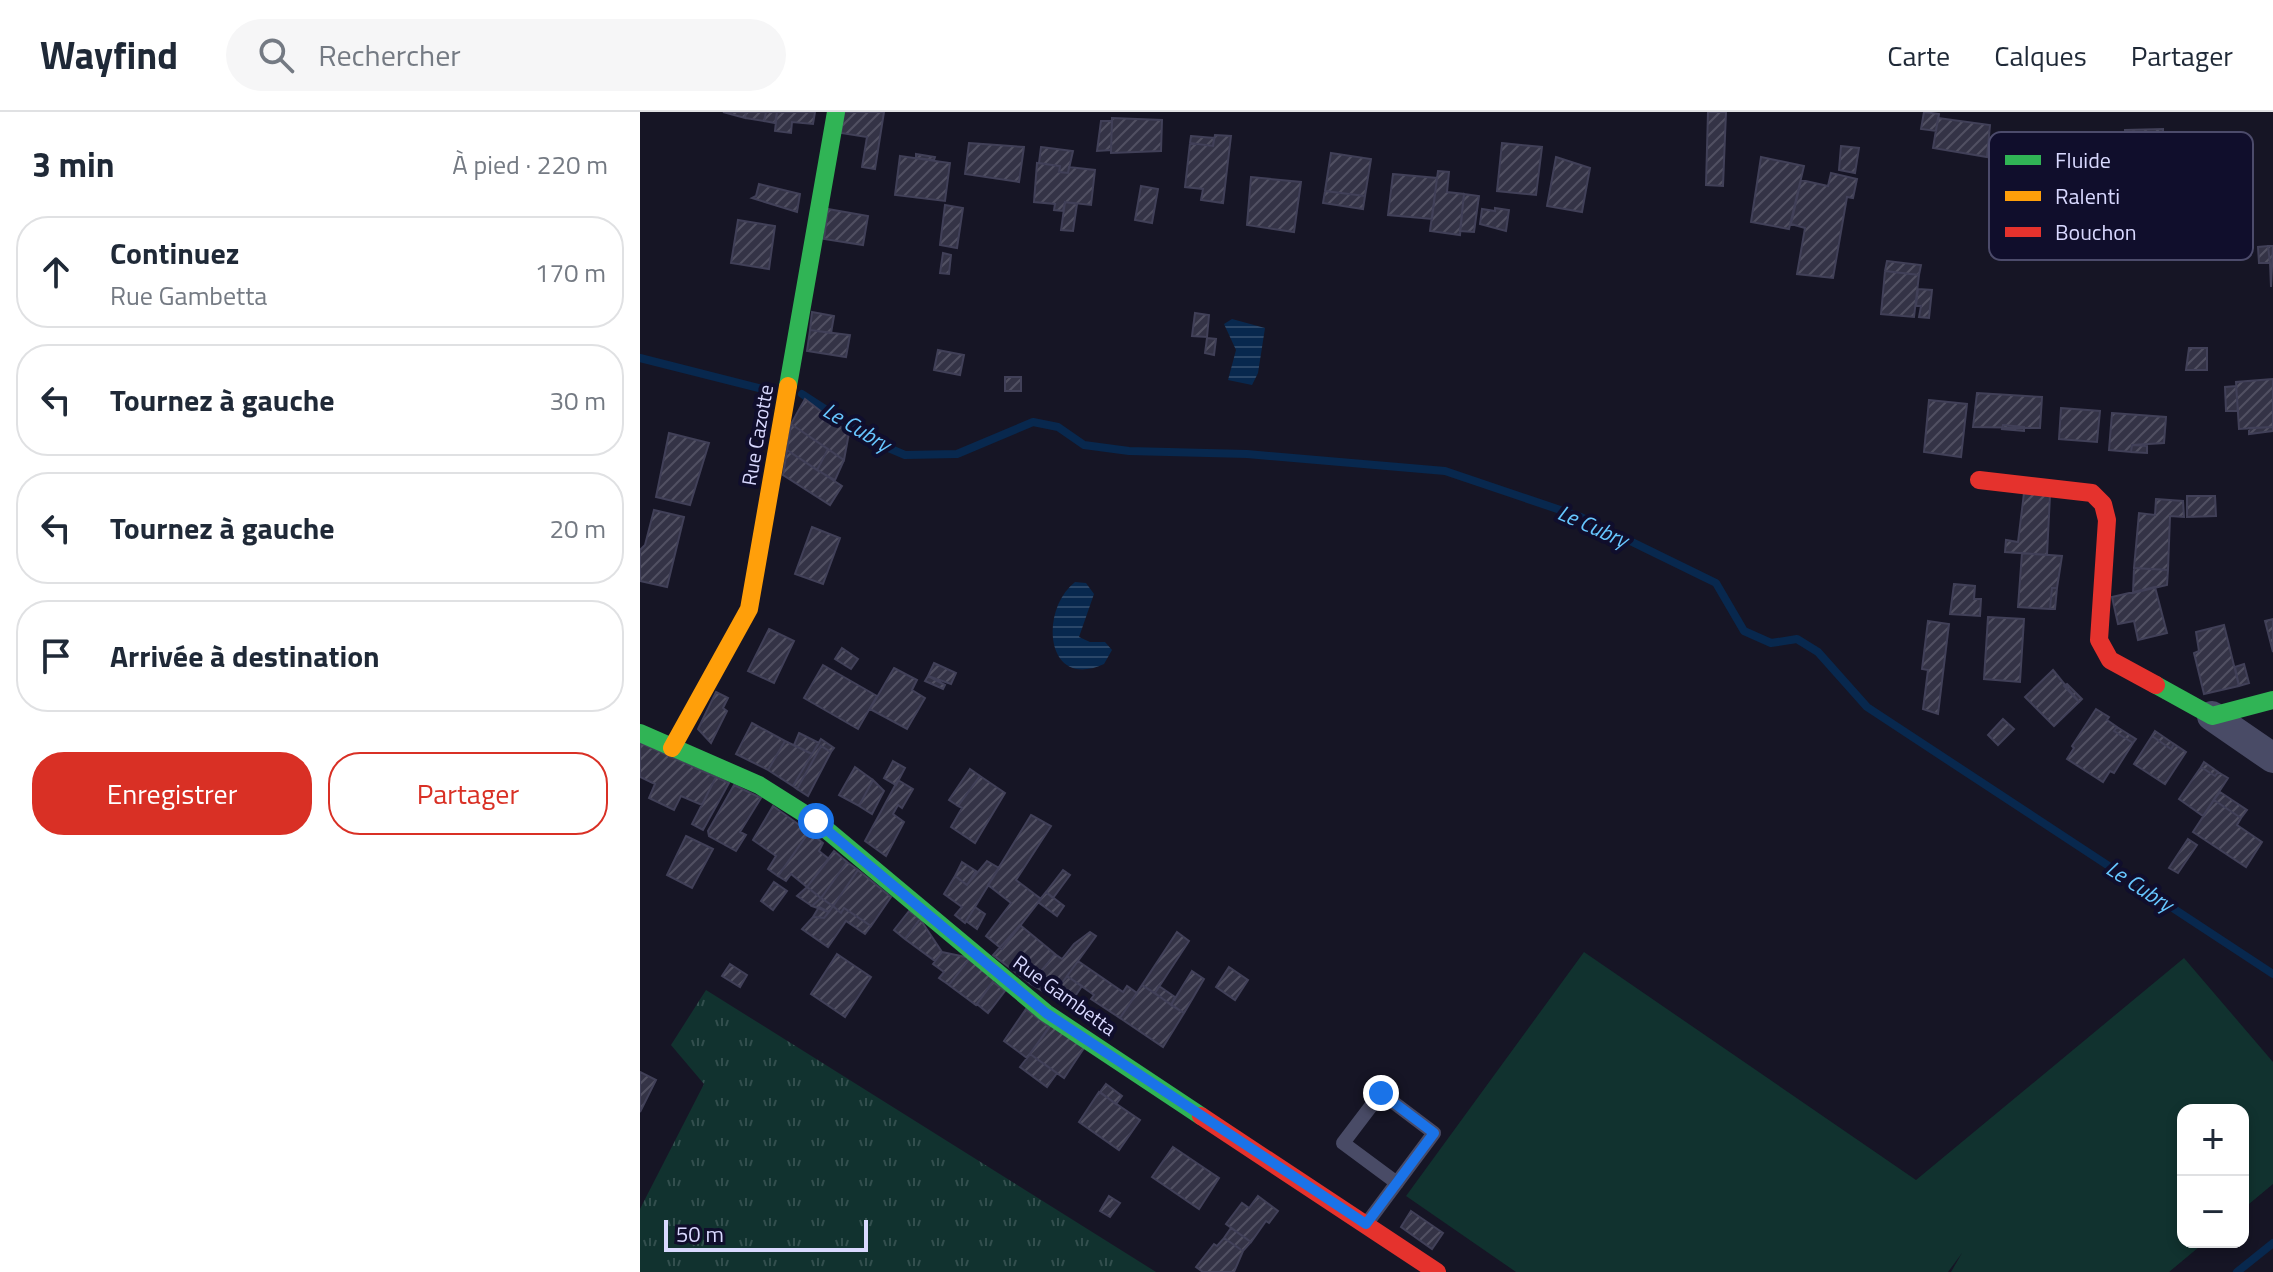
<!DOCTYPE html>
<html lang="fr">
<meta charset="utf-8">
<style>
body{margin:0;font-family:"Titillium Web",sans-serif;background:#f6f6f7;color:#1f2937}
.controls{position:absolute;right:24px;bottom:24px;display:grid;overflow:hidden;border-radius:16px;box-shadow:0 4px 12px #0003}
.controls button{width:72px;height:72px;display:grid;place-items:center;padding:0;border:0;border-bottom:2px solid #e0e1e3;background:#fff;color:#1f2937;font:40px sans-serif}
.scale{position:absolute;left:24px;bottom:20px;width:204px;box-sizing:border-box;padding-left:8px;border:4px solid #d9d9ff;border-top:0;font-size:22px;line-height:28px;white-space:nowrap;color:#d9d9ff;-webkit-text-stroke:6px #100e2c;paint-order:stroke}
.stop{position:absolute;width:24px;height:24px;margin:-18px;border:6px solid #1a73e8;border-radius:50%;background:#fff}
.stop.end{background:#1a73e8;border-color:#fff;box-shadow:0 2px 8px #0008}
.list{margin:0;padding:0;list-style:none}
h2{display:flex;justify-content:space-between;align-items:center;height:104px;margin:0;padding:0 32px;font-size:34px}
h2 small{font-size:26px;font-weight:400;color:#747a83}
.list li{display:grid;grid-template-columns:52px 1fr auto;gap:24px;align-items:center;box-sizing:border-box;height:112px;margin:0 16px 16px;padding:0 16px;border:2px solid #e0e1e3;border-radius:32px}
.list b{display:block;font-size:30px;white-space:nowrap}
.list p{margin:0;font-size:26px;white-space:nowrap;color:#747a83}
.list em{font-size:26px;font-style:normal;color:#747a83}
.actions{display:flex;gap:16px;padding:24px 32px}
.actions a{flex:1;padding:18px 0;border:2px solid #d93025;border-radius:32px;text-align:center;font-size:28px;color:#d93025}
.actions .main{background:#d93025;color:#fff}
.icon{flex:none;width:44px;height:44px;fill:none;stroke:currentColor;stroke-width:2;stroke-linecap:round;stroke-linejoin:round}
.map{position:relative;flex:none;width:1633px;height:1160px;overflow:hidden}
header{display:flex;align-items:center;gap:48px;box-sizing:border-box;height:112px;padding:0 40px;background:#fff;border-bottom:2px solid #e0e1e3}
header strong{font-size:38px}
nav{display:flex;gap:44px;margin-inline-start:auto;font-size:28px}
.search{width:560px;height:72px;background:#f6f6f7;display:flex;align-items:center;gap:20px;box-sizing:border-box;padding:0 28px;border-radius:44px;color:#747a83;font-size:30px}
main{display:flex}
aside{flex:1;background:#fff}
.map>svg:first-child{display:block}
.grass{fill:url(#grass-tufts)}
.garden{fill:#11322f}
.water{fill:url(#water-rules)}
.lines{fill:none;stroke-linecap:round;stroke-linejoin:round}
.stream{stroke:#08284e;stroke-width:8}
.building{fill:url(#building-hatch);stroke:#414058;stroke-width:2}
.lane{stroke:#494b66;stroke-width:14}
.street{stroke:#494b66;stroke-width:30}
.fast{stroke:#30b455;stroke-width:18}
.slow{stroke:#ff9f0a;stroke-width:18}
.jam{stroke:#e5322d;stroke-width:18}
.route{stroke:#1a73e8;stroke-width:10}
.labels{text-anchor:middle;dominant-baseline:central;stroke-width:8;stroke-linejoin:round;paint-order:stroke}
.street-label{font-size:20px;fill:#d9d9ff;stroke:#100e2c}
.water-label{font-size:22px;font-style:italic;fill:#67c7ff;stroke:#100e2c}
.key{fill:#100e2c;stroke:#4c4b6b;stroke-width:2}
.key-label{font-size:22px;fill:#d9d9ff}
</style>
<header>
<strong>Wayfind</strong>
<div class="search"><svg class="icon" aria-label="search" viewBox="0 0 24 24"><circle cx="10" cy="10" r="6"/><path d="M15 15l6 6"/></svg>Rechercher</div>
<nav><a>Carte</a><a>Calques</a><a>Partager</a></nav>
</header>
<main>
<aside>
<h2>3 min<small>À pied · 220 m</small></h2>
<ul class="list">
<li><svg class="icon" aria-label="ahead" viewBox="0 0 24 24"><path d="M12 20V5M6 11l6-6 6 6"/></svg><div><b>Continuez</b><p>Rue Gambetta</p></div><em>170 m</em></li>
<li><svg class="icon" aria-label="left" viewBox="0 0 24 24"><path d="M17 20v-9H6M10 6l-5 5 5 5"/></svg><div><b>Tournez à gauche</b></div><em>30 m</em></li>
<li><svg class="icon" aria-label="left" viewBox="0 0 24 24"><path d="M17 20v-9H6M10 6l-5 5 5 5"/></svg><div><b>Tournez à gauche</b></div><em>20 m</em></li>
<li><svg class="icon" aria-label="arrive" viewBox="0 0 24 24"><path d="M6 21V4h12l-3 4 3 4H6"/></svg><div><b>Arrivée à destination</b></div></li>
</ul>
<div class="actions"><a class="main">Enregistrer</a><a>Partager</a></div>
</aside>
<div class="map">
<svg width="1633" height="1160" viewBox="0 0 1633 1160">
<defs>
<pattern id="grass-tufts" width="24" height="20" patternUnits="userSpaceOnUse" patternTransform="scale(2)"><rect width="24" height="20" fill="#11322f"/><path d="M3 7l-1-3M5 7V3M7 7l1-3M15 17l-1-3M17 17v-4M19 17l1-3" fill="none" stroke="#334f4e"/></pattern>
<pattern id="water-rules" width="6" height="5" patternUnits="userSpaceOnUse" patternTransform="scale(2)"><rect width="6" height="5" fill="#08284e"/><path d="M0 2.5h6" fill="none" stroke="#2b4769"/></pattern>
<pattern id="building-hatch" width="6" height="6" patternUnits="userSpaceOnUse" patternTransform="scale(2)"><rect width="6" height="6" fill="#343346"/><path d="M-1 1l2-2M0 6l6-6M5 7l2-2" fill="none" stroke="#515062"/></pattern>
</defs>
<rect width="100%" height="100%" fill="#161525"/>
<path class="grass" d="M66,878L516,1160H0V1097L64,972L31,933Z"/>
<path class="garden" d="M944,840L1276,1068L1544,846L1633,950V1072L1603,1097V998H1543V1130H1565L1529,1160H1311L1322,1141L1308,1160H876L766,1084Z"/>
<path class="water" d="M592,207L625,216L618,261L612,273L588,268L596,238L584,212Z
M435,470L446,471L454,482L439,525L450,530H465L472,538L464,552C405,579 399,498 435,470Z"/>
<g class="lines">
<path class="stream" d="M0,246L130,279
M162,282L239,332L265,343L317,342L393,310L418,315L444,333L489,339L607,342L805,359L941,405L1076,471L1104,519L1131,531L1157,527L1178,540L1227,595L1633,862
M1597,1160L1633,1131"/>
</g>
<path class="building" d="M83,0H106L105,6Z
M106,0H126L124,9L105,6Z
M126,0H137L135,11L124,9Z
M137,0H175L173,12L152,10L151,21L135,19Z
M204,0H244L235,57L222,55L227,25L201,21Z
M1068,0H1086L1083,74L1066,73Z
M1284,0L1299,2L1296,19L1281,17Z
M472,6L522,8L521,39L471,41Z
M1298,6L1350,13L1347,45L1293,36Z
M461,9H472L471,38L457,39Z
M1523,17V45H1485V18Z
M575,23L591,24L583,91L561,88L563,77L545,75L550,31L573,34Z
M551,24L574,26L573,34L550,31Z
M329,31L384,35L379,70L325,62Z
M862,31L902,35L896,83L857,79Z
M1201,34L1219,36L1215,61L1199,58Z
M401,35L433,39L428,61L419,60L420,54L399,51Z
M691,41L731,47L725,84L685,79Z
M276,42L295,45L294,48L276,46Z
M260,44L310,51L305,89L255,83Z
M916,45L950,56L942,100L907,94Z
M1121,45L1164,54L1149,117L1111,110Z
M397,51L420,54L419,60L428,61L429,55L455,58L451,93L425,90L423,99L414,98L415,92L394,90Z
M798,59L809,60L807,80L824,82L820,123L790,119Z
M1191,61L1217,67L1213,86L1207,85L1193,166L1157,162L1165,116L1151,112L1161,68L1188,74Z
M753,62L797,66L792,107L748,103Z
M611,65L661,70L654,120L607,113Z
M119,72L160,82L157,100L112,86L116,84Z
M501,74L518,77L512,111L495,108Z
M685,79L725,84L723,97L683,91Z
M824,82L839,84L834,120L820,119Z
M425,90L437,92L433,119L421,118Z
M305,93L323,96L317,136L300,133Z
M855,96L869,98L866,119L840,112L842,97L855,99Z
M188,97L228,104L223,133L184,127Z
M98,108L135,114L129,157L91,151Z
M1628,134L1630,151H1619L1618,135Z
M1628,134H1633L1631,175L1630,151Z
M303,141L311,143L309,162L300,161Z
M1247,149L1281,153L1279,163L1245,159Z
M1245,159L1279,163L1274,205L1241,202Z
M1278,177L1292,178L1289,206L1279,205L1281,194H1276Z
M172,200L194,204L191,221L170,218Z
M555,201L569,203L567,225L552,224Z
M170,218L210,223L206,245L167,239Z
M567,226L576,227L574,243L565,241Z
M1549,236H1567V258H1546Z
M298,238L324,243L320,263L294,258Z
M365,265H381V279H365Z
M1633,267V315L1599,317L1596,270Z
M1596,274L1598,299H1586L1585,275Z
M1337,281L1402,285L1400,316L1333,315Z
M165,287L209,321L204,348L151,312Z
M1289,288L1327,292L1321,345L1284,340Z
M1421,296L1460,299L1457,330L1419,327Z
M1472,301L1526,305L1524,331L1492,333L1491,340L1469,338Z
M151,312L188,337L177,358L147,338Z
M1363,313L1384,315V319L1362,317Z
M1633,315V319L1609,322V316Z
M29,321L69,331L50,393L16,385Z
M1492,333L1507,334V341L1491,340Z
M188,337L204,348L195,368L177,358Z
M147,338L202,374L190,393L143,363Z
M1384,381L1410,383L1407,443L1365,440L1366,428L1378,430Z
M1547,384H1575L1576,404L1547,405Z
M1516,387L1543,389L1544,405L1530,404L1528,458L1494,456L1499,401L1515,403Z
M14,398L44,405L27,475L0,469V438L5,433Z
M172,415L200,426L183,472L155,462Z
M1382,441L1422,444L1417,476H1412L1410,497L1378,495Z
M1494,456L1528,458L1527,473L1493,481Z
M1314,472L1335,474L1334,487H1341L1340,504L1310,502Z
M1515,475L1527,521L1498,528L1494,509L1478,512L1472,485Z
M1412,476H1417L1415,497H1410Z
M1348,505L1384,507L1380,570L1344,567Z
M1633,507V540L1625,509Z
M1288,509L1309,512L1298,602L1283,597L1288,558L1282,557Z
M1584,513L1599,574L1564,582L1554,541L1559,539L1556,520Z
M129,517L154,529L134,571L108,559Z
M202,536L218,547L211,557L195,547Z
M294,551L316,561L311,572L288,564Z
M1604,552L1609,571L1599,574L1595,555Z
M183,553L237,584L218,617L164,586Z
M254,556L277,568L272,578L285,586L267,617L230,597Z
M1413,558L1439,590L1414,614L1385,585Z
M288,564L305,573L303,577L285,569Z
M1427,572L1442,587L1439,590L1424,574Z
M76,580L88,586L83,596L87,599L71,631L58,617Z
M1456,597L1469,605L1467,608L1477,615L1474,619L1493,631L1474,661L1470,659L1463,670L1427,647L1434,636L1432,634Z
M1363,607L1374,617L1358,633L1348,623Z
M112,611L145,629L128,658L96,642Z
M1477,615L1496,627L1493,631L1474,619Z
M1515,619L1534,632L1531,637L1512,624Z
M159,621L179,631L172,642L154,633Z
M1512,624L1531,637L1534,632L1546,640L1525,672L1494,652Z
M181,627L194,636L191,640L181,634L157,677L153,674Z
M145,629L172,642L153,674L128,658Z
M0,631L76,665L62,693L41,684L34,698L9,686L15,672L0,665Z
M181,634L191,640L168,684L157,677Z
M253,649L265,656L256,673L244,666Z
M1564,650L1578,660L1575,664L1561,655Z
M215,655L233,668L219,694L199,683Z
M1561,655L1575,664L1578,660L1588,666L1563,704L1539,687Z
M330,657L340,664L318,694L309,688Z
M340,664L365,681L335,731L311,715L322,696L318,694Z
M76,665L89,671L63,718L52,712Z
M233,668L244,679L232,702L219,694Z
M258,668L273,677L262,696L258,693L253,702L264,710L246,744L225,729Z
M94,673L121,686L100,720L106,723L96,739L69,724L68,719Z
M1580,680L1607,698L1601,706L1574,688Z
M1574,688L1601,706L1597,713L1622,730L1606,755L1553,720Z
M133,694L169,720L138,764L128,757L136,744L113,728Z
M391,703L411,714L376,768L401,787L362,837L346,824L371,791L348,773Z
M169,720L183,731L179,739L189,747L167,775L151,762L146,769L138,764Z
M46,724L73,737L52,776L27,763Z
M1548,727L1557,733L1538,761L1529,756Z
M194,739L207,750L181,786L167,775Z
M347,749L359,756L325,811L315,803L322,795L304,782L315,764L327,773Z
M207,750L218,758L193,794L181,786Z
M322,750L336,759L327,773L315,764Z
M218,758L251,785L231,814L204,796L201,801L193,794Z
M423,758L430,763L413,786L406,780Z
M134,770L147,779L133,798L121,789Z
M167,775L181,786L172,794L157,784Z
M406,780L424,794L417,804L398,790Z
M181,786L193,794L189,800L172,794Z
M193,794L201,801L204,796L231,814L225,822L206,809L188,835L162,817L173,805L184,806Z
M179,795L189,800L184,806L173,805Z
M335,795L345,802L337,817L326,809Z
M269,799L280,807L265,827L254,818Z
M280,807L302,840L295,849L265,827Z
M380,813L415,842L391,872L353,843Z
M450,820L456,824L412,885L391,872L415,842L422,847L434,832Z
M537,820L549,829L515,881L502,873Z
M302,840L330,846L309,873L299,866L304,860L293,852Z
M197,842L231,865L205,905L171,882Z
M330,846L356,865L336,893L309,873Z
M438,849L483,880L487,874L497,881L480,906L451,887L454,883L427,864Z
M90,852L107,863L100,875L82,864Z
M589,855L608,868L595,888L576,875Z
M552,859L564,867L544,901L531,893Z
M427,864L442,874L427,896L412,885Z
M353,870L365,879L348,901L337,892Z
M502,873L544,901L523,935L480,906Z
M519,874L535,885L531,893L515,881Z
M386,897L409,915L387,946L364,929Z
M412,912L444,936L424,966L390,942Z
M390,942L417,961L407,975L380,955Z
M0,960L16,968L0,1000Z
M466,972L482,984L476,992L460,980Z
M459,980L500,1008L479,1038L439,1010Z
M533,1035L579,1066L559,1097L512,1065Z
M469,1084L480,1091L470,1105L460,1099Z
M618,1084L638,1099L629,1111L626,1109L611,1130L586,1112L602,1091L609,1096Z
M771,1099L803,1121L792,1137L761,1115Z
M591,1116L611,1130L603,1139L584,1126Z
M584,1126L603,1139L594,1160H563L556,1155L574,1132L577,1134Z"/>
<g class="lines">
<path class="lane" d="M727,1111L794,1021L741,981L703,1031L757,1071"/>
<path class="street" d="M1572,604L1633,646"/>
<path class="fast" d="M148,274L196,0
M1516,573L1572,604L1633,588
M0,621L119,673L176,709L406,901L561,1004"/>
<path class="slow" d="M32,636L109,497L148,274"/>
<path class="jam" d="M1339,368L1452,381L1463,392L1467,408L1459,528L1470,548L1516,573
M561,1004L797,1160"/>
</g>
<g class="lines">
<path class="route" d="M176,709L406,901L726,1112L794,1021L741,981"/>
</g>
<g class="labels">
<g class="street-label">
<text transform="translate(117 323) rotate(-80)">Rue Cazotte</text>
<text transform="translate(425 883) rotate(36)">Rue Gambetta</text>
</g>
<g class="water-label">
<text transform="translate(217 315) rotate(31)">Le Cubry</text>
<text transform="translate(953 414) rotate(24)">Le Cubry</text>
<text transform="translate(1500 774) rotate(33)">Le Cubry</text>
</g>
</g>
<rect x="1349" y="20" width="264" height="128" rx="12" class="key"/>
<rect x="1365" y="43" width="36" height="10" fill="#30b455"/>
<rect x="1365" y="79" width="36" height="10" fill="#ff9f0a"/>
<rect x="1365" y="115" width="36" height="10" fill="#e5322d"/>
<g class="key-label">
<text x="1415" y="56">Fluide</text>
<text x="1415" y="92">Ralenti</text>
<text x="1415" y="128">Bouchon</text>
</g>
</svg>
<div class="controls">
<button>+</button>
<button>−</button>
</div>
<div class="scale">50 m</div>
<div class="stop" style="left:176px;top:709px"></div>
<div class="stop end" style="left:741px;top:981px"></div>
</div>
</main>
